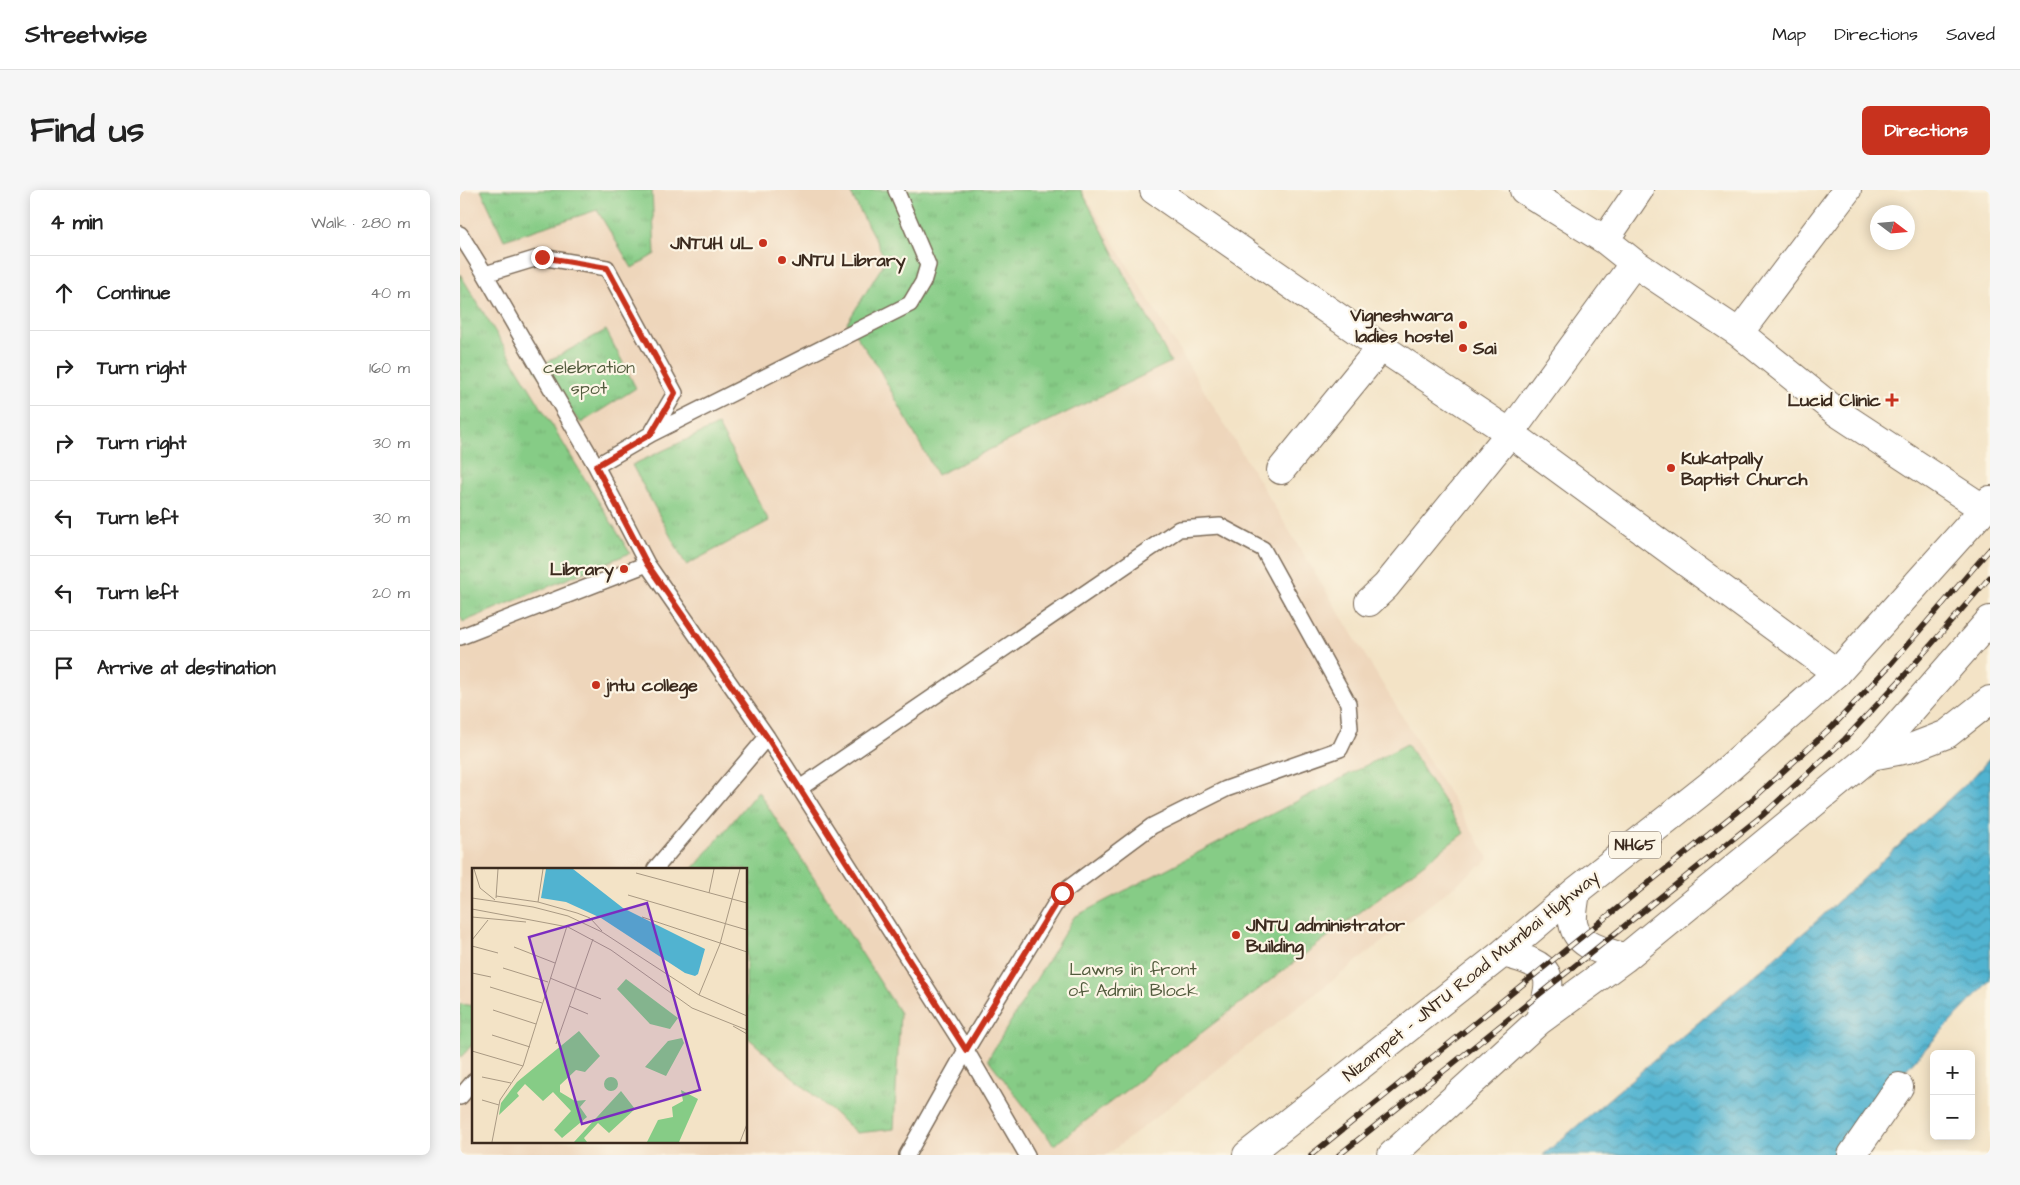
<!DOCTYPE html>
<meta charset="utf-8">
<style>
body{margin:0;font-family:"Architects Daughter",sans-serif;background:#f6f6f6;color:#222}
.controls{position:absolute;right:15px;bottom:15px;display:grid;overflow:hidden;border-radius:8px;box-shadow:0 2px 12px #0003}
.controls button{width:45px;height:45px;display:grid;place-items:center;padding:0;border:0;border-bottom:1px solid #e0e0e0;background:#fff;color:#222;font:25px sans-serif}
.compass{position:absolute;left:1410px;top:15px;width:45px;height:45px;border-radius:50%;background:#fff;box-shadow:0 2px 12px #0003;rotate:106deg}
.stop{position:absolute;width:15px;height:15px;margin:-11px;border:4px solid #c8321e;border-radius:50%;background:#fff}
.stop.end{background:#c8321e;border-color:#fff;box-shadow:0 1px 5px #0008}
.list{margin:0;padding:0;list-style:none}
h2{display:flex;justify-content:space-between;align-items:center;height:65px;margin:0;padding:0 20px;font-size:21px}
h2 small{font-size:16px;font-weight:400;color:#767676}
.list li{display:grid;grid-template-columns:32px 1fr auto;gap:15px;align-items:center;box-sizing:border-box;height:75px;padding:0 20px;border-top:1px solid #e0e0e0}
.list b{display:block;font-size:19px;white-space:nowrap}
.list em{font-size:16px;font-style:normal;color:#767676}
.icon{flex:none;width:28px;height:28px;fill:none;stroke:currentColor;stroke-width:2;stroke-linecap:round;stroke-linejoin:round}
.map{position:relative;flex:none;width:1530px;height:965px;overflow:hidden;border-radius:8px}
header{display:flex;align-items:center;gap:30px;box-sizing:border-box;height:70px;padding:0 25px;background:#fff;border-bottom:1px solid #e0e0e0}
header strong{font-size:24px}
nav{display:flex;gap:28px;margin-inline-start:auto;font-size:18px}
.intro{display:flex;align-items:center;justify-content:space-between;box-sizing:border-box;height:120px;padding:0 30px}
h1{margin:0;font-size:35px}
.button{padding:12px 22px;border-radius:8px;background:#c8321e;color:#fff;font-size:18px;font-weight:700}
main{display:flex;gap:30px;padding:0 30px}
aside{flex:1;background:#fff;border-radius:8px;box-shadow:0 2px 12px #0003}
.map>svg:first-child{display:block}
.built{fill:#eed6bb;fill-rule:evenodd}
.grass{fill:url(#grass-tufts);stroke:#607b52}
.water{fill:url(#water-waves);stroke:#466e77}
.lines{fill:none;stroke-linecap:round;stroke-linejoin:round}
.lane-casing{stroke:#7b6b59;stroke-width:18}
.street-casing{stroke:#7b6b59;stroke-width:30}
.secondary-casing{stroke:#7b6b59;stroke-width:30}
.highway-casing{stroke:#7b6b59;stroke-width:30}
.lane{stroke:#fff;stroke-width:15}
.street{stroke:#fff;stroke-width:28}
.secondary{stroke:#fff;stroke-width:28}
.highway{stroke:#fff;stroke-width:28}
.rail-casing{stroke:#3b2a1e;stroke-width:5.5}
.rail{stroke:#fcf5e5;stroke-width:4;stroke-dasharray:11;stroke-linecap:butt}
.route{stroke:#c8321e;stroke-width:6}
.poi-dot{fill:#c8321e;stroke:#fcf5e5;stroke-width:2}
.labels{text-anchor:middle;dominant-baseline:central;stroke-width:4.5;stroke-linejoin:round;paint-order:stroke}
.shield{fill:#fcf5e5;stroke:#75675a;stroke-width:1}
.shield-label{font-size:16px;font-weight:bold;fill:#3b2a1e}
.poi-label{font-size:18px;font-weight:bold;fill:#3b2a1e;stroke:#fcf5e5;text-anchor:start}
.park-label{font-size:18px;fill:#525b3d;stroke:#fcf5e5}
.street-label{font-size:18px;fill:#3b2a1e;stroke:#fcf5e5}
.inset-road{fill:none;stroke:#a99983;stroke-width:1}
.view{fill:#7b2cbf;fill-opacity:0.15;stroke:#7b2cbf;stroke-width:2.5}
.inset-edge{fill:none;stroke:#3b2a1e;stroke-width:2.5}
</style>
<header>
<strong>Streetwise</strong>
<nav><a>Map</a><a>Directions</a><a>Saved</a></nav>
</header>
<div class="intro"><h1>Find us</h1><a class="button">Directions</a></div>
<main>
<aside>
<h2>4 min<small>Walk · 280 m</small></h2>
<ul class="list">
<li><svg class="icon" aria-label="ahead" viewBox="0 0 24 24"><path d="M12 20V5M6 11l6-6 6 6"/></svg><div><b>Continue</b></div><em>40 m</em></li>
<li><svg class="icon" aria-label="right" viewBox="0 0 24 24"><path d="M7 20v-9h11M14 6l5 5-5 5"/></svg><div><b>Turn right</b></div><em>160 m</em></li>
<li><svg class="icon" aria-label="right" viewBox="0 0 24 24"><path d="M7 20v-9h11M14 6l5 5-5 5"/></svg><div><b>Turn right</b></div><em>30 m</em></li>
<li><svg class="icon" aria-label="left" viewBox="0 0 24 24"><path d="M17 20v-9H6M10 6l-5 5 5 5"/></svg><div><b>Turn left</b></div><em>30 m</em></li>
<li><svg class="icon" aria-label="left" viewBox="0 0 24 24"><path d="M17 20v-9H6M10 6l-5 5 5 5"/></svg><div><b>Turn left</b></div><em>20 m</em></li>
<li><svg class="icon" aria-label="arrive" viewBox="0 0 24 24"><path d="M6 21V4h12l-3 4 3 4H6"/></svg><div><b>Arrive at destination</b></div></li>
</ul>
</aside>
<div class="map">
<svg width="1530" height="965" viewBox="0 0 1530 965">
<defs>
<pattern id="grass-tufts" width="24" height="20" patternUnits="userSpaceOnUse" patternTransform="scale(1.25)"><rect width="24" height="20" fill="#86cc86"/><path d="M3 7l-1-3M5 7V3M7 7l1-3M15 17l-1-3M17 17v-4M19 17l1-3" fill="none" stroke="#75af73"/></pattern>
<pattern id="water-waves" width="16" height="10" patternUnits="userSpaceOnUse" patternTransform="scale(1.25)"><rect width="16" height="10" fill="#51b3d0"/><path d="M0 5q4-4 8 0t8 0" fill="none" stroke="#4492a8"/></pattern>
</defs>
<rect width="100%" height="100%" fill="#fcf5e5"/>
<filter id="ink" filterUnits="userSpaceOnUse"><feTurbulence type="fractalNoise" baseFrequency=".02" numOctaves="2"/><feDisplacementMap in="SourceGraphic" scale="10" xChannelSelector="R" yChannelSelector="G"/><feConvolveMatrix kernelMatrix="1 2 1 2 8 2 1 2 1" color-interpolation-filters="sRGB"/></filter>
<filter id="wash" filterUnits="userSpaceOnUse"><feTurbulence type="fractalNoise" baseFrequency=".0096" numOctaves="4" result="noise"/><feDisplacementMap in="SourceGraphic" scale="20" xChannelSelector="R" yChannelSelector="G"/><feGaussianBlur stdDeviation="1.12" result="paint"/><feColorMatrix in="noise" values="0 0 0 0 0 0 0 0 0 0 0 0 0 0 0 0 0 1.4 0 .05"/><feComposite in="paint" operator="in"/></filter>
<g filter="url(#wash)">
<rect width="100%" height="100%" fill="#f3e3c6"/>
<path class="built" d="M0,0H622L1029,669L647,965H0ZM14,679H286V951H14Z"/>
<path class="grass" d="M21,0H192L195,64L172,78L137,20L44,50Z
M389,0H621L711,172L477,285L418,177L387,133L426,70Z
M0,84L170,363L3,432L0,426Z
M146,140L176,198L121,233L74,179Z
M258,235L309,331L226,375L172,275Z
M947,554L1004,643L594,955L528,869L614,727Z
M298,601L440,823L434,939L397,943L286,846V679H233Z
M0,814L14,816V853L0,868Z"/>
<path class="water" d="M1530,568V790L1408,920L1374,965H1083L1348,739L1514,586Z"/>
</g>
<g filter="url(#ink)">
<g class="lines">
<g class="lane-casing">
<path id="lane" d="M0,44L25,84L136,276L187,374L307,547L506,860L567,965
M25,84L81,67L147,78L215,203L191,244L136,276
M191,244L450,114L463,92L468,75L436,0
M0,447L187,374
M340,598L719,339L760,336L803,359L888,513L890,538L880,559L766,599L692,636L602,703L506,860L447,965
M195,679L307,547
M0,907L14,891"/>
</g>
<g class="street-casing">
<path id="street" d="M694,0L921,157L1050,243L1377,483
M1064,0L1145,50L1174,73L1279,143L1378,223L1524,319
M1145,50L1179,0
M1279,143L1387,0
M821,280L921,157
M909,412L926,396L1050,243L1174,73
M1392,965L1439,897"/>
</g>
<g class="secondary-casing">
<path id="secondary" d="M1411,566L1448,559L1487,544L1530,510"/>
</g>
<g class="highway-casing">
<path id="highway" d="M1116,701C1115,711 1112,723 1113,733C1117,757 1145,761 1165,768
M1043,763C1093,776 1096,783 1079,831
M787,965L1043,763L1116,701L1250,595L1377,483L1524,319L1530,310
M932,965L1079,831L1165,768L1411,566L1530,430"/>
</g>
<use href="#lane" class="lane"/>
<use href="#street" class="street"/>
<use href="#secondary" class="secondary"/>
<use href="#highway" class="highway"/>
<g class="rail-casing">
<path id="rail" d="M851,965L1294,608L1373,536L1429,476L1530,359
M879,965L1304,624L1385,549L1443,487L1530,387"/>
</g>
<use href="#rail" class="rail"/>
</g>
</g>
<g class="lines" filter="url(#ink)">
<path class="route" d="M82,67L147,78L215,203L191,244L136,276L187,374L307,547L506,860L602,703"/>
</g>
<g class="poi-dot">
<circle cx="303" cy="53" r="5"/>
<circle cx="322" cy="70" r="5"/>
<circle cx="1003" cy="135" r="5"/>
<circle cx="1003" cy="158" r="5"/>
<path d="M1429.5 202.5h5v5h5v5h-5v5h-5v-5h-5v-5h5z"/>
<circle cx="1211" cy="278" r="5"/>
<circle cx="164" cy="379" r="5"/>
<circle cx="136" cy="495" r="5"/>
<circle cx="776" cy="745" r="5"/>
</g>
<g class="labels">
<rect class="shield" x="1149" y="641.5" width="52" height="27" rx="4"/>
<g class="shield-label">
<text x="1175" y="655">NH65</text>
</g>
<g class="poi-label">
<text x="293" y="53" text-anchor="end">JNTUH UL</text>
<text x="332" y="70">JNTU Library</text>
<text x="993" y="125" text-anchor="end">Vigneshwara<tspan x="993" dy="21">ladies hostel</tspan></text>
<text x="1013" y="158">Sai</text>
<text x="1421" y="210" text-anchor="end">Lucid Clinic</text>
<text x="1221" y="268">Kukatpally<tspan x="1221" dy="21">Baptist Church</tspan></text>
<text x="154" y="379" text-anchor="end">Library</text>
<text x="146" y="495">jntu college</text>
<text x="786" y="735">JNTU administrator<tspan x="786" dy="21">Building</tspan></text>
</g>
<g class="park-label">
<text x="129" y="177">celebration<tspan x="129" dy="21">spot</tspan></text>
<text x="673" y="779">Lawns in front<tspan x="673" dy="21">of Admin Block</tspan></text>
</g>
<g class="street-label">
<text transform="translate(1011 786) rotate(-39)">Nizampet - JNTU Road Mumbai Highway</text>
</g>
</g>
<g transform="translate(12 678)">
<rect width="275" height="275" fill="#f3e3c6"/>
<path d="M154,111L206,150L198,161L178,156L145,121ZM107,163L128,188L113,204L104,202L88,217V224L103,233L114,232L108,239L115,249L90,270L82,262L99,243L81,224L71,233L53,216L45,225L47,228L27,247L29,235L45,214ZM210,170L212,175L194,208L173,199L196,173ZM132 216a7 7 0 1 1 14 0a7 7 0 1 1-14 0ZM209,222L226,231L207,274H175L186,252L201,249L200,239L211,233ZM149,223L163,241L137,265L126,255L112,270L115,274H102Z" fill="#86cc86"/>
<path d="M74,1H101L151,40L233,81L226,106L223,108L213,105L129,50L94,34L69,30Z" fill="#51b3d0"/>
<path class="inset-road" d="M2,1L8,20L23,32M164,5L275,35M237,25L242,1M156,27L275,62M24,28L66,34L105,45L118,50L130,63M0,30L61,39L96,48L130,64L227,127L275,148M24,30L26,1M66,34L71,1M0,41L96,59L139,82L220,140L275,162M0,49L54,54M170,49L275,84M0,72L16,52M0,78L26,85M42,79L83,95M31,100L76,114M0,105L19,109M78,110L129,131M18,119L70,135M227,127L248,76L268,1M97,138L116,146M21,142L64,156M261,158L275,166M20,167L58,179M84,176L121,71M0,183L51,198M10,209L39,215M10,232L27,237M20,274L28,232L51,198L95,58M268,274L275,256"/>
<path class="view" d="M175,35L228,222L110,256L57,69Z"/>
<rect width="275" height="275" class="inset-edge"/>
</g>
</svg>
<div class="controls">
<button>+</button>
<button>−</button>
</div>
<svg class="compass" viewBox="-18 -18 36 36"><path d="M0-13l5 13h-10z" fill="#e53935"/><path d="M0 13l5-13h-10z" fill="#767676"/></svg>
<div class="stop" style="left:602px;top:703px"></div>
<div class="stop end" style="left:82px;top:67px"></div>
</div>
</main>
